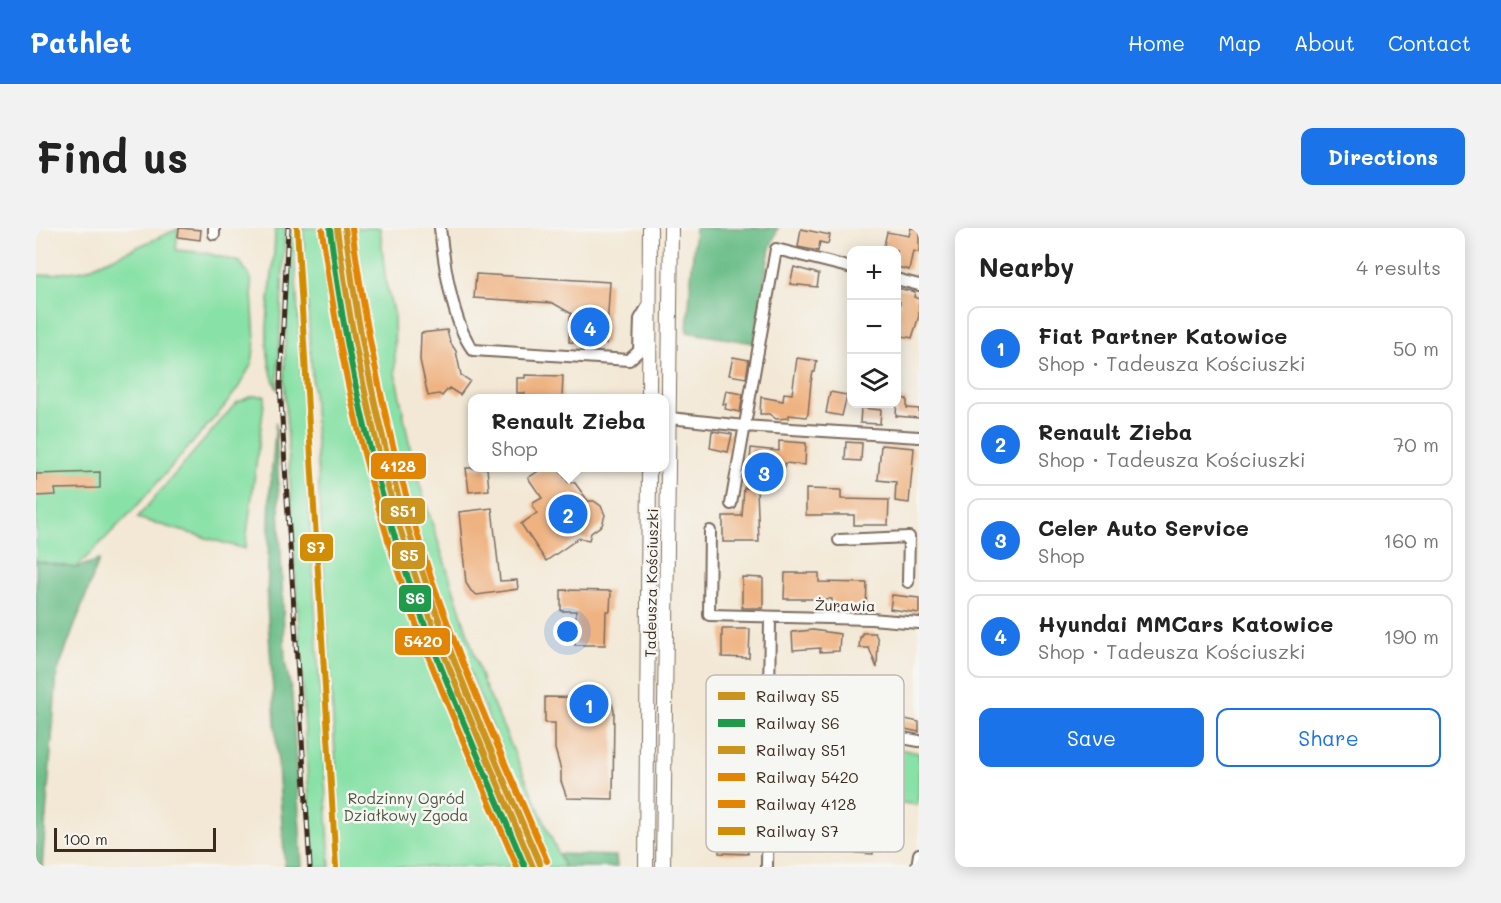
<!DOCTYPE html>
<meta charset="utf-8">
<style>
body{margin:0;font-family:Mali,sans-serif;background:#f2f2f2;color:#222}
.controls{position:absolute;right:18px;top:18px;display:grid;overflow:hidden;border-radius:12px;box-shadow:0 3px 15px #0003}
.controls button{width:54px;height:54px;display:grid;place-items:center;padding:0;border:0;border-bottom:2px solid #e0e0e0;background:#fff;color:#222;font:30px sans-serif}
.scale{position:absolute;left:18px;bottom:15px;width:162px;box-sizing:border-box;padding-left:6px;border:3px solid #3b2a1e;border-top:0;font-size:16px;line-height:21px;white-space:nowrap;color:#3b2a1e;-webkit-text-stroke:4px #f6f6f2;paint-order:stroke}
.you{position:absolute;left:532px;top:404px;width:21px;height:21px;margin:-15px;border:4px solid #fff;border-radius:50%;background:#1a73e8;box-shadow:0 0 0 9px #1a73e833}
.badge{display:grid;place-items:center;width:39px;height:39px;border-radius:50%;background:#1a73e8;color:#fff;font-size:20px;font-weight:700}
.pin{position:absolute;translate:-50% -50%;border:3px solid #fff;box-shadow:0 2px 6px #0006}
.popup{position:absolute;left:432px;top:166px;width:201px;height:78px;box-sizing:border-box;display:grid;place-content:center;border-radius:12px;background:#fff;filter:drop-shadow(0 2px 4px #0005);font-size:20px;white-space:nowrap;color:#767676}
.popup b{font-size:22px;color:#222}
.popup::after{content:'';position:absolute;left:50%;top:100%;margin-left:-12px;border:12px solid transparent;border-top-color:#fff}
.list{margin:0;padding:0;list-style:none}
h2{display:flex;justify-content:space-between;align-items:center;height:78px;margin:0;padding:0 24px;font-size:26px}
h2 small{font-size:20px;font-weight:400;color:#767676}
.list li{display:grid;grid-template-columns:39px 1fr auto;gap:18px;align-items:center;box-sizing:border-box;height:84px;margin:0 12px 12px;padding:0 12px;border:2px solid #e0e0e0;border-radius:12px}
.list b{display:block;font-size:22px;white-space:nowrap}
.list p{margin:0;font-size:20px;white-space:nowrap;color:#767676}
.list em{font-size:20px;font-style:normal;color:#767676}
.actions{display:flex;gap:12px;padding:18px 24px}
.actions a{flex:1;padding:14px 0;border:2px solid #1a73e8;border-radius:12px;text-align:center;font-size:21px;color:#1a73e8}
.actions .main{background:#1a73e8;color:#fff}
.icon{flex:none;width:33px;height:33px;fill:none;stroke:currentColor;stroke-width:2;stroke-linecap:round;stroke-linejoin:round}
.map{position:relative;flex:none;width:883px;height:639px;overflow:hidden;border-radius:12px}
header{display:flex;align-items:center;gap:36px;box-sizing:border-box;height:84px;padding:0 30px;background:#1a73e8;color:#fff}
header strong{font-size:28px}
nav{display:flex;gap:33px;margin-inline-start:auto;font-size:21px}
.intro{display:flex;align-items:center;justify-content:space-between;box-sizing:border-box;height:144px;padding:0 36px}
h1{margin:0;font-size:42px}
.button{padding:15px 27px;border-radius:12px;background:#1a73e8;color:#fff;font-size:21px;font-weight:700}
main{display:flex;gap:36px;padding:0 36px}
aside{flex:1;background:#fff;border-radius:12px;box-shadow:0 3px 15px #0003}
.map>svg:first-child{display:block}
.green{fill:#88e1a6;stroke:#628662;stroke-width:1.5}
.forest{fill:#6ebf8b;stroke:#547454;stroke-width:1.5}
.building{fill:#efb281}
.lines{fill:none;stroke-linecap:round;stroke-linejoin:round}
.minor-casing{stroke:#7b6c5e;stroke-width:14}
.major-casing{stroke:#7b6c5e;stroke-width:16}
.minor{stroke:#fff;stroke-width:10}
.major{stroke:#fff;stroke-width:14}
.rail-casing{stroke:#3b2a1e;stroke-width:5}
.rail{stroke:#f6f6f2;stroke-width:3;stroke-dasharray:9;stroke-linecap:butt}
.rail-1-casing{stroke:#f6f6f2;stroke-width:10}
.rail-2-casing{stroke:#f6f6f2;stroke-width:10}
.rail-3-casing{stroke:#f6f6f2;stroke-width:10}
.rail-4-casing{stroke:#f6f6f2;stroke-width:10}
.rail-5-casing{stroke:#f6f6f2;stroke-width:10}
.rail-6-casing{stroke:#f6f6f2;stroke-width:10}
.rail-1{stroke:#cb941f;stroke-width:6}
.rail-2{stroke:#1f9b4a;stroke-width:6}
.rail-3{stroke:#cb941f;stroke-width:6}
.rail-4{stroke:#e28504;stroke-width:6}
.rail-5{stroke:#e28504;stroke-width:6}
.rail-6{stroke:#d18d06;stroke-width:6}
.labels{text-anchor:middle;dominant-baseline:central;stroke-width:5;stroke-linejoin:round;paint-order:stroke}
.street-label{font-size:15px;fill:#3b2a1e;stroke:#f6f6f2}
.park-label{font-size:15px;fill:#4e5840;stroke:#f6f6f2}
.key{fill:#f6f6f2;stroke:#beb9b2;stroke-width:1.5}
.key-label{font-size:16px;fill:#3b2a1e}
.line-badge{stroke:#f6f6f2;stroke-width:2}
.badge-label{font-size:16px;text-anchor:middle;font-weight:bold;fill:#fff}
</style>
<header>
<strong>Pathlet</strong>
<nav><a>Home</a><a>Map</a><a>About</a><a>Contact</a></nav>
</header>
<div class="intro"><h1>Find us</h1><a class="button">Directions</a></div>
<main>
<div class="map">
<svg width="883" height="639" viewBox="0 0 883 639">
<rect width="100%" height="100%" fill="#f6f6f2"/>
<filter id="ink" filterUnits="userSpaceOnUse"><feTurbulence type="fractalNoise" baseFrequency=".0167" numOctaves="2"/><feDisplacementMap in="SourceGraphic" scale="12" xChannelSelector="R" yChannelSelector="G"/><feConvolveMatrix kernelMatrix="1 2 1 2 8 2 1 2 1" color-interpolation-filters="sRGB"/></filter>
<filter id="wash" filterUnits="userSpaceOnUse"><feTurbulence type="fractalNoise" baseFrequency=".008" numOctaves="4" result="noise"/><feDisplacementMap in="SourceGraphic" scale="24" xChannelSelector="R" yChannelSelector="G"/><feGaussianBlur stdDeviation="1.35" result="paint"/><feColorMatrix in="noise" values="0 0 0 0 0 0 0 0 0 0 0 0 0 0 0 0 0 1.4 0 .05"/><feComposite in="paint" operator="in"/></filter>
<g filter="url(#wash)">
<rect width="100%" height="100%" fill="#f3e8d5"/>
<path class="green" d="M239,0H249L241,162C219,110 240,54 239,0Z
M254,0H257L294,639H277L248,150Z
M267,0H297C310,105 330,211 361,312C395,424 444,532 489,639H306Z
M316,0H344L350,56L358,87L359,145L378,239L447,453L528,639H512L401,361L376,290L348,191L326,82Z
M142,1L140,22L170,25L204,34L215,50L219,113L216,135L202,160L187,180L99,280L40,340L0,333V48L49,42Z
M216,168H229L209,321L101,290L200,175Z
M863,521L883,525V562L881,577L855,573Z"/>
<path class="forest" d="M659,0H742L734,20L718,115L651,104Z
M240,195L249,434L256,466L266,639H249L231,376L234,264Z
M63,332L21,445L6,639H0V333L40,340Z
M523,626L580,628L581,639H528Z"/>
<g id="blocks">
<path class="building" d="M143,0L165,2L164,12L142,9Z
M875,0H883V24L877,23L873,42L861,39V22H847L851,4L873,8Z
M765,1L794,7L792,16L784,14L782,23L762,19Z
M758,39L783,46L781,59L754,56Z
M440,46L574,54L570,116L533,114L534,89L536,86L517,75L438,70Z
M861,60L879,64L878,69L883,71V88L876,110L861,107V91L864,74L861,73Z
M411,102L414,114L420,123L425,147L434,153L424,167L413,160L406,168L403,166L392,168L384,132L385,105Z
M697,129L713,132L710,150L693,147Z
M761,130L781,133L779,144H777L775,154L772,186L770,189L753,187V190L740,191L733,186H724L725,169L747,173L748,165L756,166Z
M489,147L527,148L526,171H489V165H481V150H489Z
M690,163L707,166L704,184L689,181L690,176H687Z
M794,164L811,167L806,188L790,185Z
M861,170L871,171V180L883,181V190L860,188Z
M825,180L845,182L844,196L824,195Z
M676,203L696,206L692,224L674,220Z
M743,213L770,215L769,237L749,235L747,250L723,248L724,236L714,235L715,220L743,223Z
M810,214L826,215L825,233L809,232Z
M845,217L878,220L873,275L859,273L860,254L842,252Z
M430,240H451L453,262L433,264Z
M507,240H522L532,254L539,255L552,273H558L565,278L569,287L566,297L555,305L553,312L543,310L510,333L485,296L501,285L497,279V275L506,270L492,250Z
M64,244V260L19,261L20,267L0,268V246Z
M708,260L721,261L723,314H687V288H706Z
M770,261L805,262V271L853,272L852,297H818V287H770Z
M456,280L464,353L481,352L482,361L441,367L435,363L430,355L423,284Z
M749,345H783V354L831,355L830,381L796,380V371H748Z
M706,349L727,350V380H706Z
M525,362L575,363L574,383H570L569,417H539L540,383H525Z
M856,367L883,370V385L854,381Z
M686,401H714L713,430L686,429Z
M777,402L804,406L803,423L784,424V420L757,422L756,404Z
M826,405H839L842,412L841,440L833,420H823L824,409H826Z
M686,466H713L712,495H685Z
M509,469L566,470L576,475L578,483L577,571L531,570L525,553V542L519,521V495H509Z
M805,477L883,494V504L803,487Z
M750,500H777L776,529L749,528Z
M820,529L848,533L844,561L817,558Z
M685,532H712L711,561L684,560Z
M749,565L776,566L775,595L748,594Z
M813,595L840,598L837,626L810,624Z
M683,596L712,597V626L683,625Z"/>
</g>
</g>
<g filter="url(#ink)">
<use href="#blocks" fill-opacity="0" stroke="#7b6c5e" stroke-width="1.5"/>
<g class="lines">
<g class="minor-casing">
<path id="minor" d="M178,0V6
M404,0C408,35 416,95 437,122L593,132L603,123L604,91L613,76
M860,51L883,57
M634,190L708,198L883,209
M695,276L740,21L816,40
M674,303L673,387L835,391L883,395
M803,312L873,309L872,354
M732,483H744L807,499L883,513
M731,639L734,390
M881,639L883,626"/>
</g>
<g class="major-casing">
<path id="major" d="M613,170L614,0
M610,639L613,240
M627,639L635,0"/>
</g>
<use href="#minor" class="minor"/>
<use href="#major" class="major"/>
<g class="rail-casing">
<path id="rail" d="M252,0L244,157L274,639"/>
</g>
<use href="#rail" class="rail"/>
<g class="rail-1-casing">
<path id="rail-1" d="M301,0C317,123 343,244 384,362C417,456 459,547 497,639"/>
</g>
<g class="rail-2-casing">
<path id="rail-2" d="M294,1C309,125 336,247 377,365C410,458 451,548 489,639"/>
</g>
<g class="rail-3-casing">
<path id="rail-3" d="M309,0C324,122 350,242 391,358C423,453 465,544 504,636"/>
</g>
<g class="rail-4-casing">
<path id="rail-4" d="M286,2C302,126 329,247 369,365C401,458 443,548 481,639"/>
</g>
<g class="rail-5-casing">
<path id="rail-5" d="M316,0C332,121 358,239 397,355C430,450 472,541 511,633"/>
</g>
<g class="rail-6-casing">
<path id="rail-6" d="M261,0L300,639"/>
</g>
<use href="#rail-1" class="rail-1"/>
<use href="#rail-2" class="rail-2"/>
<use href="#rail-3" class="rail-3"/>
<use href="#rail-4" class="rail-4"/>
<use href="#rail-5" class="rail-5"/>
<use href="#rail-6" class="rail-6"/>
</g>
</g>
<g class="labels">
<g class="street-label">
<text transform="translate(615 355) rotate(-89)">Tadeusza Kościuszki</text>
<text transform="translate(809 377) rotate(1)">Żurawia</text>
</g>
<g class="park-label">
<text x="370" y="570">Rodzinny Ogród<tspan x="370" dy="17">Działkowy Zgoda</tspan></text>
</g>
</g>
<rect x="670" y="447" width="198" height="177" rx="9" class="key"/>
<rect x="682" y="464" width="27" height="8" fill="#cb941f"/>
<rect x="682" y="491" width="27" height="8" fill="#1f9b4a"/>
<rect x="682" y="518" width="27" height="8" fill="#cb941f"/>
<rect x="682" y="545" width="27" height="8" fill="#e28504"/>
<rect x="682" y="572" width="27" height="8" fill="#e28504"/>
<rect x="682" y="599" width="27" height="8" fill="#d18d06"/>
<g class="key-label">
<text x="720" y="474">Railway S5</text>
<text x="720" y="501">Railway S6</text>
<text x="720" y="528">Railway S51</text>
<text x="720" y="555">Railway 5420</text>
<text x="720" y="582">Railway 4128</text>
<text x="720" y="609">Railway S7</text>
</g>
<g class="line-badge">
<rect x="334" y="224" width="57" height="28" rx="6" fill="#e28504"/>
<rect x="344" y="269" width="46" height="28" rx="6" fill="#cb941f"/>
<rect x="263" y="305" width="35" height="29" rx="6" fill="#d18d06"/>
<rect x="355" y="313" width="35" height="29" rx="6" fill="#cb941f"/>
<rect x="362" y="356" width="34" height="29" rx="6" fill="#1f9b4a"/>
<rect x="358" y="399" width="57" height="29" rx="6" fill="#e28504"/>
</g>
<g class="badge-label">
<text x="362" y="244">4128</text>
<text x="367" y="289">S51</text>
<text x="280" y="325">S7</text>
<text x="373" y="333">S5</text>
<text x="379" y="376">S6</text>
<text x="387" y="419">5420</text>
</g>
</svg>
<div class="controls">
<button>+</button>
<button>−</button>
<button><svg class="icon" aria-label="layers" viewBox="0 0 24 24"><path d="M12 4l9 5-9 5-9-5zM3 14l9 5 9-5"/></svg></button>
</div>
<div class="scale">100 m</div>
<div class="you"></div>
<div class="pin badge" style="left:553px;top:476px">1</div>
<div class="pin badge" style="left:532px;top:286px">2</div>
<div class="popup"><b>Renault Zieba</b>Shop</div>
<div class="pin badge" style="left:728px;top:244px">3</div>
<div class="pin badge" style="left:554px;top:99px">4</div>
</div>
<aside>
<h2>Nearby<small>4 results</small></h2>
<ul class="list">
<li><span class="badge">1</span><div><b>Fiat Partner Katowice</b><p>Shop · Tadeusza Kościuszki</p></div><em>50 m</em></li>
<li><span class="badge">2</span><div><b>Renault Zieba</b><p>Shop · Tadeusza Kościuszki</p></div><em>70 m</em></li>
<li><span class="badge">3</span><div><b>Celer Auto Service</b><p>Shop</p></div><em>160 m</em></li>
<li><span class="badge">4</span><div><b>Hyundai MMCars Katowice</b><p>Shop · Tadeusza Kościuszki</p></div><em>190 m</em></li>
</ul>
<div class="actions"><a class="main">Save</a><a>Share</a></div>
</aside>
</main>
